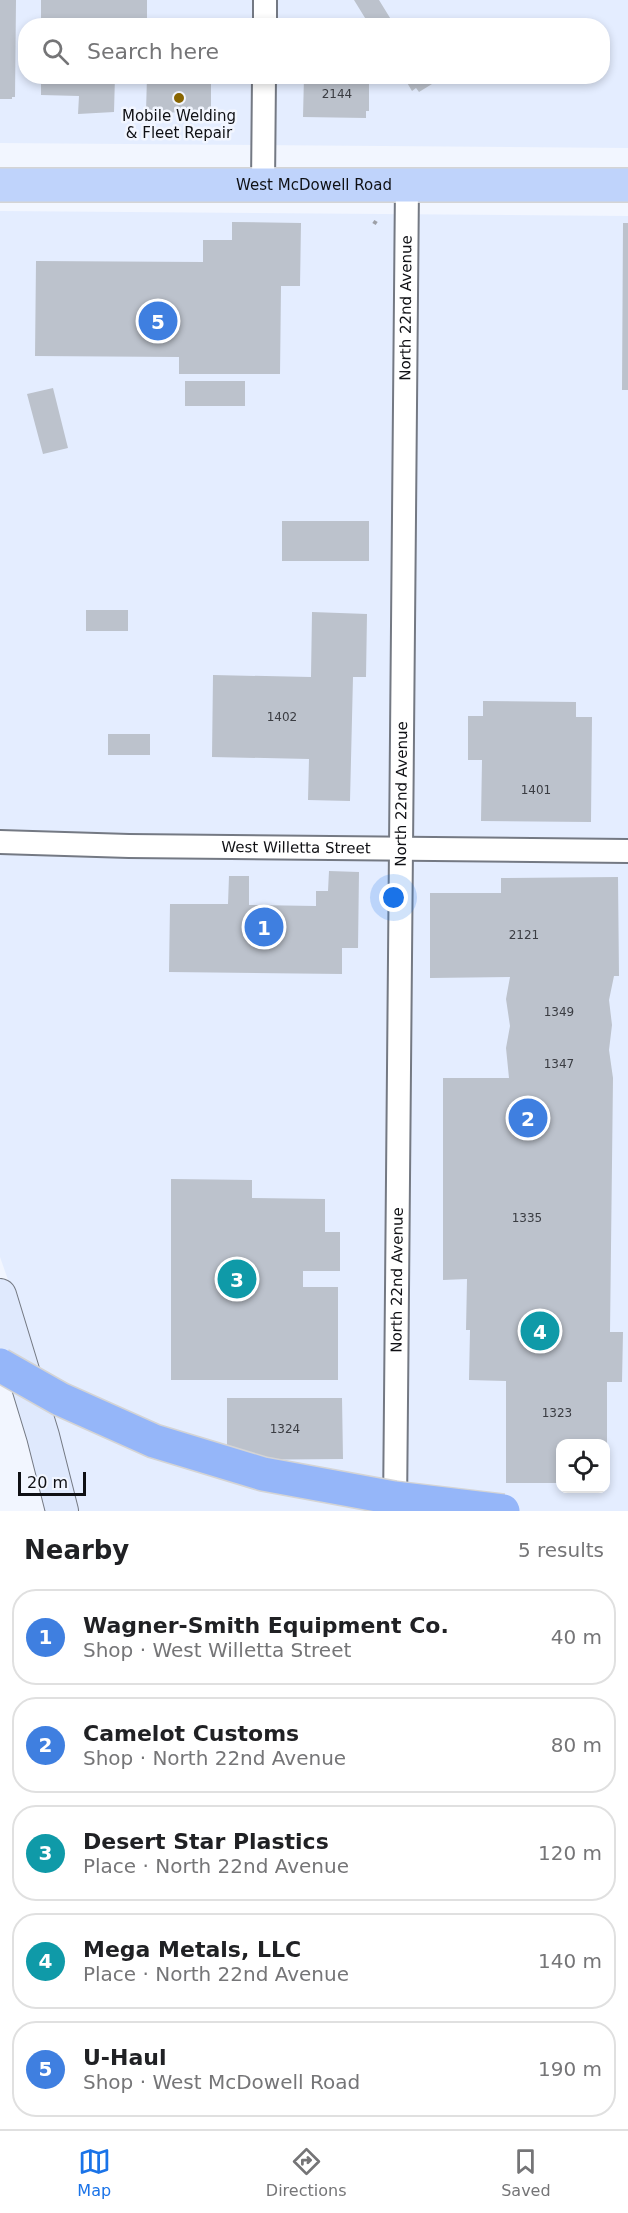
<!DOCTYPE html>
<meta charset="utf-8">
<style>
body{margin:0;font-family:"DejaVu Sans",sans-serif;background:#f2f2f2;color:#202124}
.controls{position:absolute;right:18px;bottom:18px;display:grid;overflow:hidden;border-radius:12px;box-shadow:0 3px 9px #0003}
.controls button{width:54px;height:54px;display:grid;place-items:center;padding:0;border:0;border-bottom:2px solid #e0e0e0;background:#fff;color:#202124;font:30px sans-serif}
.scale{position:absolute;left:18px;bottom:15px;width:68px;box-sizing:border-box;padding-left:6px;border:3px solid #0f1014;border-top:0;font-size:16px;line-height:21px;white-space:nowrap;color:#0f1014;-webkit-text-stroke:4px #f2f6ff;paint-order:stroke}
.you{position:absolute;left:394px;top:898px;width:21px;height:21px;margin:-15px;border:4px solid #fff;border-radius:50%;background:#1a73e8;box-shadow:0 0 0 9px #1a73e833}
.badge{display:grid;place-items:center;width:39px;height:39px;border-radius:50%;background:#1a73e8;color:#fff;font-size:20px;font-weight:700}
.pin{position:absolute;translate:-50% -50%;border:3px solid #fff;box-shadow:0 2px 6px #0006}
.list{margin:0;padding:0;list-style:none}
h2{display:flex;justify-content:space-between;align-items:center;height:78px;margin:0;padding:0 24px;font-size:26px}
h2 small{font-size:20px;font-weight:400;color:#757577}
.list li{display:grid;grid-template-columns:39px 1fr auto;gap:18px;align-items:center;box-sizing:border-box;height:96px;margin:0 12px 12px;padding:0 12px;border:2px solid #e0e0e0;border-radius:24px}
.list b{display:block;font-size:22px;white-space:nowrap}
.list p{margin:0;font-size:20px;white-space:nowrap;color:#757577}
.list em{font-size:20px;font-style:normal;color:#757577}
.icon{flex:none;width:33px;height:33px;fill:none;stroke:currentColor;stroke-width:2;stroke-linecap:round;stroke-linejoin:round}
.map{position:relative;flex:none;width:628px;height:1511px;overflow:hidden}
.search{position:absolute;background:#fff;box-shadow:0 3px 9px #0003;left:18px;right:18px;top:18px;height:66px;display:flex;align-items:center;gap:15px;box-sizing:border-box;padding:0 21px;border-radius:24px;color:#757577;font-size:22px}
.sheet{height:618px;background:#fff}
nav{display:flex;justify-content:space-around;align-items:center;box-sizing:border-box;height:84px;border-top:2px solid #e0e0e0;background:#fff;font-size:16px;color:#757577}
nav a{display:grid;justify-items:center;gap:3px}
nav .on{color:#1a73e8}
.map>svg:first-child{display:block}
.built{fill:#e4edff;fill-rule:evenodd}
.building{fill:#bcc2cc}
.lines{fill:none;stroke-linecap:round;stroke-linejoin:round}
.minor-casing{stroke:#747983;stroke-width:26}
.secondary-casing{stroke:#747983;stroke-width:34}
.primary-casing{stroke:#d4d4d5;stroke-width:36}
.path{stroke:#9da0a7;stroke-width:4;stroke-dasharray:4.5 4.5;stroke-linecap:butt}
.minor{stroke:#fff;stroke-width:22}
.secondary{stroke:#dfe9fd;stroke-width:32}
.primary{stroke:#bfd3fb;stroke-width:33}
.motorway-bridge-casing{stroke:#d4d4d5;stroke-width:36;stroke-linecap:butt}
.motorway-bridge{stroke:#95b6f9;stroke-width:33}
.poi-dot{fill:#886501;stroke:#f2f6ff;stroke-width:2}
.labels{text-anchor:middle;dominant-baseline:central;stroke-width:5;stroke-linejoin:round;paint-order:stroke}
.number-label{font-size:12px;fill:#3a3c42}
.poi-label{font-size:15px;fill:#0f1014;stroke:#f2f6ff}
.street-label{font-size:15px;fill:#0f1014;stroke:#f2f6ff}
</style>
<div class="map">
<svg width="628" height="1511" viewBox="0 0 628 1511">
<rect width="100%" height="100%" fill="#f2f6ff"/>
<path class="built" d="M0,0H628V148L0,143ZM26,26H602V76H26Z
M0,211L628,216V1511H75L33,1351L0,1257ZM560,1444H606V1488H560Z"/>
<path class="building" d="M0,0H16L15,97H12V99H0Z
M41,0H147V26H41Z
M354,0H379L395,26H370Z
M41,76H115L114,112L78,114L79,96L41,95Z
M147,76H172V84H185V76H211V113L146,112Z
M304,76H369V111H366V118L303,117Z
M403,76H427L432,84L419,92L416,88L412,91Z
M232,222L301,223L300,286H281L280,374H179V357L35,356L36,261L203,262V240H232Z
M623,223H628V390H622Z
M185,381H245V406H185Z
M53,388L68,448L43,454L27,394Z
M282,521H369V561H282Z
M86,610H128V631H86Z
M312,612L367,614L366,677H353L350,801L308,800L309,759L212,757L213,675L311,677Z
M483,701L576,702V717H592L591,822L481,821L482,760H468V716H483Z
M108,734H150V755H108Z
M329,871L359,872L358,948H342V974L169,972L170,904H228L229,876H249V905L316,906V891H328Z
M618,877L619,976H614L609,1000L612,1025L609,1050L613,1078L610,1332H623L622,1382H607V1444H560V1483H506V1381L469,1380L470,1330H466L467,1279L443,1280V1078H509L506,1048L510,1026L506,999L510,977L430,978V893H501V878Z
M171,1179L252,1180V1198L325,1199V1232H340V1271H303V1287H338V1380H171Z
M227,1398H342L343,1459L227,1460Z"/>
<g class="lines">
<g class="minor-casing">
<g id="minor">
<path d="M265,26V0"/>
<path d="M263,185L264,76"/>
<path id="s1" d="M0,842L129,846L628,851"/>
<path id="s2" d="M395,1511L407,185"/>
</g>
</g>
<g class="secondary-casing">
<path id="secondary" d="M0,1295L43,1436L62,1511"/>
</g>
<g class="primary-casing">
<g id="primary">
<path id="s3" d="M0,185H628"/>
</g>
</g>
<path class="path" d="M374,224L376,221"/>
<use href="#minor" class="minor"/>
<use href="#secondary" class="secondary"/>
<use href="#primary" class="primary"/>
<g class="motorway-bridge-casing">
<path id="motorway-bridge" d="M0,1365L60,1399L154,1441L263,1474L394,1498L503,1511"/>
</g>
<use href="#motorway-bridge" class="motorway-bridge"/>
</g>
<circle class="poi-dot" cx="179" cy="98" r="6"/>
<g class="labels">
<g class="number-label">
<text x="337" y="94">2144</text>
<text x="282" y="717">1402</text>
<text x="536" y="790">1401</text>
<text x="524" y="935">2121</text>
<text x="559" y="1012">1349</text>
<text x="559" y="1064">1347</text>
<text x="527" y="1218">1335</text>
<text x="557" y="1413">1323</text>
<text x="285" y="1429">1324</text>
</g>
<g class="poi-label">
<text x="179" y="116">Mobile Welding<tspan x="179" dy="17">&amp; Fleet Repair</tspan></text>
</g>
<g class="street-label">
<text stroke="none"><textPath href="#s3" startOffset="314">West McDowell Road</textPath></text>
<text stroke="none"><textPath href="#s2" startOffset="1203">North 22nd Avenue</textPath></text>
<text stroke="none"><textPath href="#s2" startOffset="717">North 22nd Avenue</textPath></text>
<text stroke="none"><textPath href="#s1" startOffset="296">West Willetta Street</textPath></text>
<text stroke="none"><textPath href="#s2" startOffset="231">North 22nd Avenue</textPath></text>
</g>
</g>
</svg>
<div class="controls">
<button><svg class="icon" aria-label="locate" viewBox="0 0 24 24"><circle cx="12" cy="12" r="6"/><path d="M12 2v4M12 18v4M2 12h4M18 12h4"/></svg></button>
</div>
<div class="scale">20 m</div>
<div class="you"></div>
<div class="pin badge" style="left:264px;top:927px;background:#3f7fe0">1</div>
<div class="pin badge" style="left:528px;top:1118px;background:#3f7fe0">2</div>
<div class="pin badge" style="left:237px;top:1279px;background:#0f9aa8">3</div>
<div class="pin badge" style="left:540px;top:1331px;background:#0f9aa8">4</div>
<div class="pin badge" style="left:158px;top:321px;background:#3f7fe0">5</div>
<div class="search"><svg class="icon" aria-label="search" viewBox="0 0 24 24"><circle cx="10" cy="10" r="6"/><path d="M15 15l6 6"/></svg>Search here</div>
</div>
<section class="sheet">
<h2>Nearby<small>5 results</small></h2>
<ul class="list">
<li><span class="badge" style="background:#3f7fe0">1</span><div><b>Wagner-Smith Equipment Co.</b><p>Shop · West Willetta Street</p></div><em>40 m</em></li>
<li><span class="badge" style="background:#3f7fe0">2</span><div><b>Camelot Customs</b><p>Shop · North 22nd Avenue</p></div><em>80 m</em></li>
<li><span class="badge" style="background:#0f9aa8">3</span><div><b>Desert Star Plastics</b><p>Place · North 22nd Avenue</p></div><em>120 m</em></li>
<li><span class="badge" style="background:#0f9aa8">4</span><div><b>Mega Metals, LLC</b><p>Place · North 22nd Avenue</p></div><em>140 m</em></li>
<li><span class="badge" style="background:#3f7fe0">5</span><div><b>U-Haul</b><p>Shop · West McDowell Road</p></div><em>190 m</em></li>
</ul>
</section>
<nav>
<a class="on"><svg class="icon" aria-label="map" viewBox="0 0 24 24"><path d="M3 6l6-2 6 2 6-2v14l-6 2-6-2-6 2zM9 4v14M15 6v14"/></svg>Map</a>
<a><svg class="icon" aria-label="directions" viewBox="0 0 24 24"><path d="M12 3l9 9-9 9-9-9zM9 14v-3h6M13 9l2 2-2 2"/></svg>Directions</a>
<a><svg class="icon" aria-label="saved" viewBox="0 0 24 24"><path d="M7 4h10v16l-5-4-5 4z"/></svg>Saved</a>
</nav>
